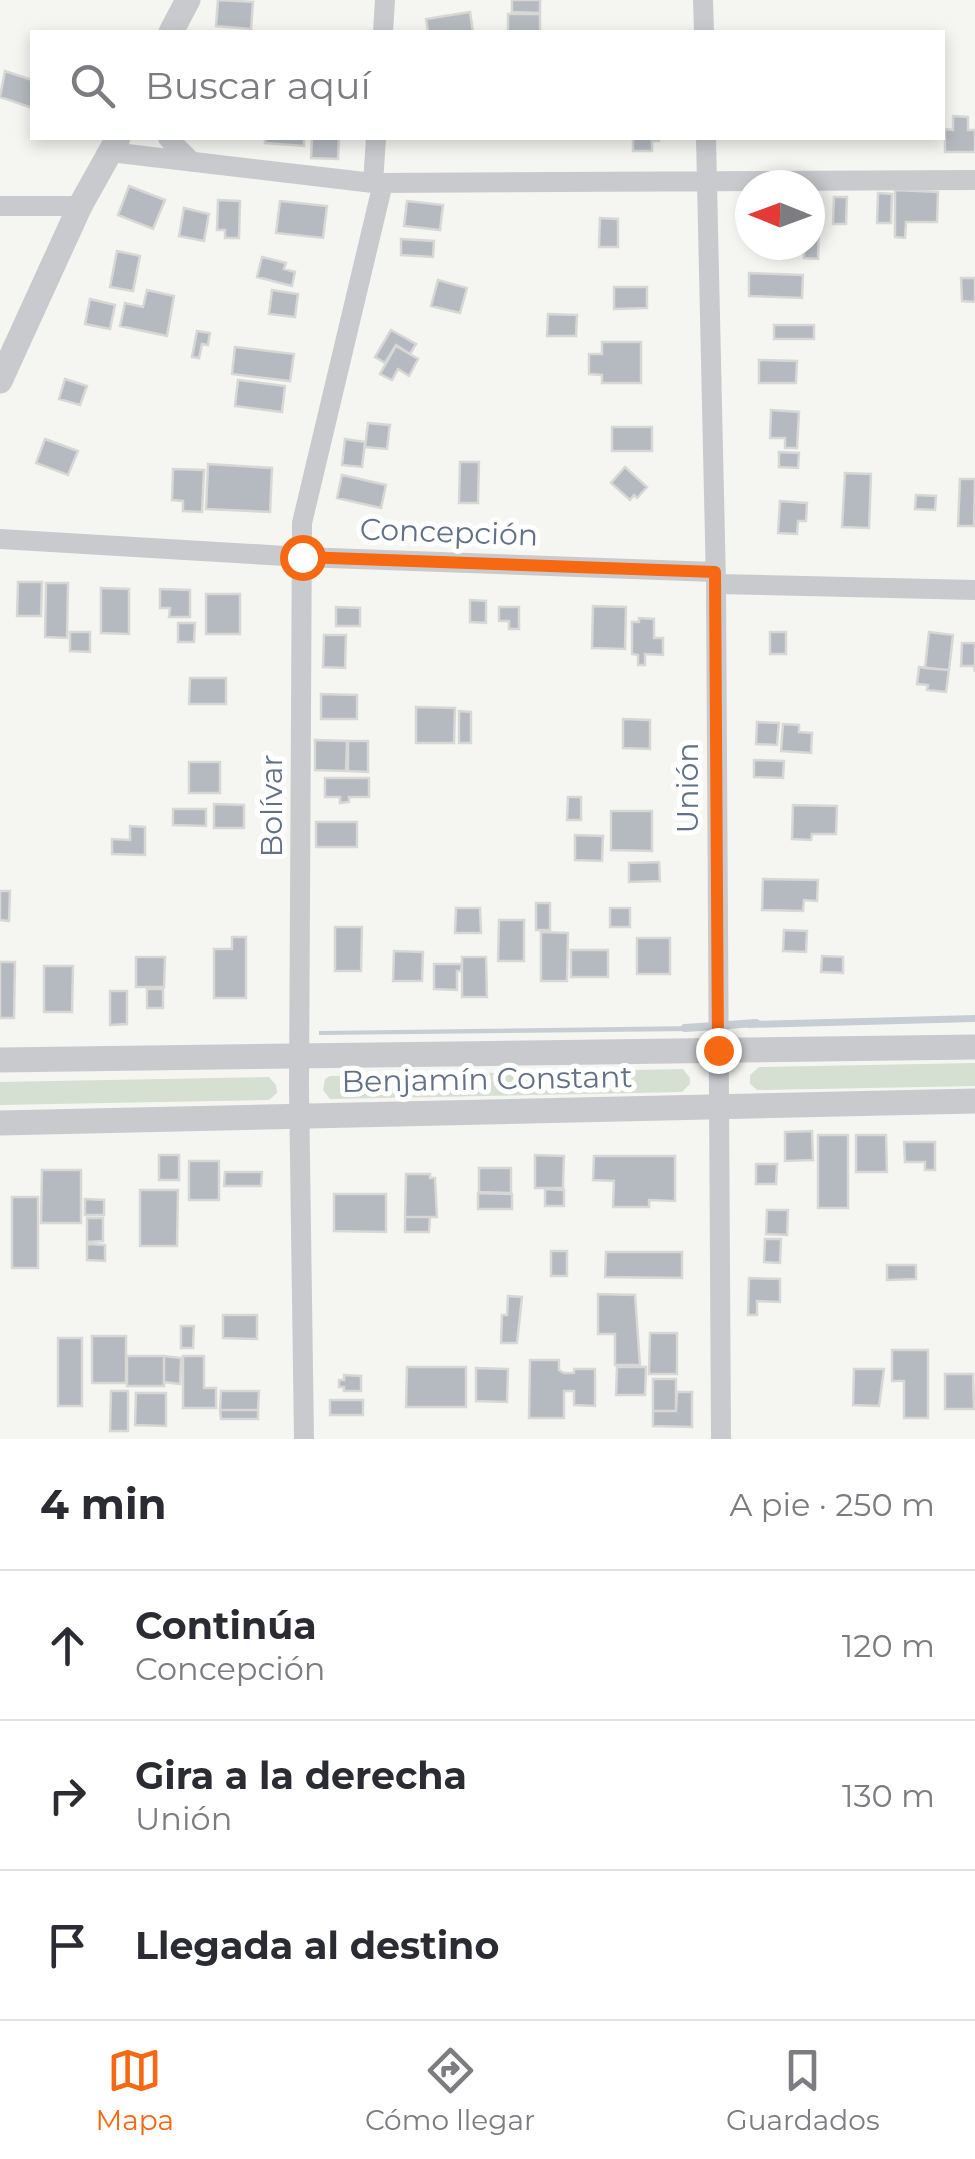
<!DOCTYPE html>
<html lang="es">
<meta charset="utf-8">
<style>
body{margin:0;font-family:Montserrat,sans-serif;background:#f2f2f3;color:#2b2b33}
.compass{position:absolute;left:735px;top:170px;width:90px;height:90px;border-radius:50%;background:#fff;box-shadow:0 5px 15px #0003;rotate:271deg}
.stop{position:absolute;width:30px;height:30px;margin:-22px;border:8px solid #f66812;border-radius:50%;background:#fff}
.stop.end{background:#f66812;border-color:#fff;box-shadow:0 2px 10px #0008}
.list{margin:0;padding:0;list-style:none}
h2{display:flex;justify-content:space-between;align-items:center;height:130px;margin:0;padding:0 40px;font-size:42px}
h2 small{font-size:32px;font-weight:400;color:#7c7c81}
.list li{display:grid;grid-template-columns:65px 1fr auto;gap:30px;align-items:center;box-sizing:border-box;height:150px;padding:0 40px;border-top:2px solid #e1e1e2}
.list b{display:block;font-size:38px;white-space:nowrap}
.list p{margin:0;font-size:32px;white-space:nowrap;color:#7c7c81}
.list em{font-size:32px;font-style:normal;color:#7c7c81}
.icon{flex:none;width:55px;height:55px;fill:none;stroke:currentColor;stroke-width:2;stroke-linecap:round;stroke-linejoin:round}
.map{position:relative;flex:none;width:975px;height:1439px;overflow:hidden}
.search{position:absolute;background:#fff;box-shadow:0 5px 15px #0003;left:30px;right:30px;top:30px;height:110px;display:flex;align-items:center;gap:25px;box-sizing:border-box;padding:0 35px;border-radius:0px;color:#7c7c81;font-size:38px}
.sheet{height:580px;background:#fff}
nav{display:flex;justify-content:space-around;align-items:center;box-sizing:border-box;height:140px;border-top:2px solid #e1e1e2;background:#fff;font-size:28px;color:#7c7c81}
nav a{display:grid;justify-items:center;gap:5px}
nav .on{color:#f66812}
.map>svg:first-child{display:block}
.green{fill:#d5dfd2}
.water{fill:#c6ced4}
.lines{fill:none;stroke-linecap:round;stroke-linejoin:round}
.stream{stroke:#c6ced4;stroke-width:8}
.building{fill:#b4bac0;stroke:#d7d7d5;stroke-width:2.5}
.minor{stroke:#c8cace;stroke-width:20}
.tertiary{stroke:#c8cace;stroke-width:25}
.route{stroke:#f66812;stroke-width:12}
.labels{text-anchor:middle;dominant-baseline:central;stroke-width:10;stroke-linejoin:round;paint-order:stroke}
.street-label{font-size:30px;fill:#627186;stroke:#fff}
</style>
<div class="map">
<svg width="975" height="1439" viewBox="0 0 975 1439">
<rect width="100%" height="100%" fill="#f5f6f2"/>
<path class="green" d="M975,1063V1086L757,1090L750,1084V1075L759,1067Z
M683,1069L690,1078V1084L682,1092L330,1099L323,1090L325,1079L330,1076Z
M269,1077L276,1085L277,1093L269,1100L0,1105V1082Z"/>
<path class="water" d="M975,1015V1022L748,1028V1021Z
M695,1026V1031L319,1035V1031Z"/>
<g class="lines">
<path class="stream" d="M685,1028L756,1023"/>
</g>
<path class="building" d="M218,0L253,2L251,29L216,26Z
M512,0H540V13L512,12Z
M470,12L473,32H428L426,19Z
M508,14H540V32H508Z
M5,71L32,80V108L0,97Z
M953,116L968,117V130H975V152H945V129L953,130Z
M265,138H304V146L265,143Z
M312,138H339L338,159L311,158Z
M633,138H659V141H652V151H633Z
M129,186L165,200L153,229L118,215Z
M895,190L938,192L937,222H906L905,238L895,237Z
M878,193L892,194L891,223H877Z
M834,197H847L846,224H833Z
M218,200L240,201L239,238H225V230H217Z
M280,201L327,206L323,238L276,233Z
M407,201L443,205L440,230L404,226Z
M184,208L209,214L204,241L179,236Z
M600,218L618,219V247H599Z
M810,225H819L818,259L804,258V245H810Z
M401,239L434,241L433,257L401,255Z
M117,251L140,256L133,291L110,287Z
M262,257L286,263L284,269L295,272L292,286L257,277Z
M749,273L803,275L802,298L749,296Z
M961,278H975V302L962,301Z
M438,280L467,288L460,313L431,306Z
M614,287H647V308L614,309Z
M147,290L174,296L167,336L120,326L125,303L143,307Z
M272,290L298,294L295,317L269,314Z
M90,299L115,305L110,329L85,324Z
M548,314L577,315L576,336H547Z
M774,325H814V339H774Z
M391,330L416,344L410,354L396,345L385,363L375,357Z
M197,331L210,333L208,345L202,344L199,358L192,357Z
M602,342H641V383H602V375L589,374V354H602Z
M396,346L418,359L409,376L398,369L392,380L380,374Z
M235,347L294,354L290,381L232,374Z
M759,360L797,361L796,383H759Z
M65,379L87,386L80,405L59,399Z
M238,380L285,386L282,412L235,406Z
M771,410L799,412L797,448H785V438H770Z
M368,423L390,425L387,449L365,447Z
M612,427H652V451H612Z
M45,439L78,451L68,475L36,463Z
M345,439L365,442L362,467L342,465Z
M779,452L799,453L798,468L779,467Z
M460,462H479L478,503H459Z
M208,464L272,468L270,512L206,509Z
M625,467L647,487L637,498L634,495L630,500L611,483Z
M173,469L204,470L202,512L183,511V501L172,500Z
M845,473L871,474L869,528L842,527Z
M342,475L386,485L381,508L337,498Z
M960,479H975L974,526H958Z
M916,495L936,496L935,510L915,509Z
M780,501L807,503L806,521H798L797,534L778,533Z
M18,582H42L41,616H17Z
M46,583H68L67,638L45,637Z
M101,588L129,589V634L101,633Z
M160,589L190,590V617H169L170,608H160Z
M206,594H240V634H206Z
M470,600L486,601V623L470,622Z
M593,606L626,607L625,649L592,648Z
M336,607L360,608V626H336Z
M499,607H519V629H509V621H499Z
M639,618L654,619V638H663V655L645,654V665H638V655L632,654V622H639Z
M178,623H195L194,642H178Z
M70,632H90V652L70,651Z
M770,632H786V654H770Z
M929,632L953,635L949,670L925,668Z
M324,635H346L345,668L323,667Z
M962,643H975V672L974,666H961Z
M919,667L949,670L946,692L927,690L928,685L917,684Z
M190,678H226V704H189Z
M321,694L357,695V719H321Z
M416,707L455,708L454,743H416Z
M459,711L471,712V743H459Z
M623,719L650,720V749L623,748Z
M757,722L779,723L777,745L756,744Z
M783,724L799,725V732L812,733L811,753L781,751Z
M315,740L347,741L346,771L315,770Z
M348,741H368V772L348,771Z
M754,760L784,761L783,778L754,777Z
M189,762H220V793H189Z
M325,778H369V797H349V802L340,803V797H325Z
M568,797H581V820H567Z
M214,804L244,805V828H214Z
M793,805L837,806L836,834H812L811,840L792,839Z
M173,809H206V826L173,825Z
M611,811H652V851L611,850Z
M316,822H357V847H316Z
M130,826L145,827V855L112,854V839L130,840Z
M575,835L603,836L602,861L575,860Z
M659,862L660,881L629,882V863Z
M763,879L818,880L817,901L804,900L803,911L762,910Z
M0,891H10L9,921L0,920Z
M536,903H550V930H536Z
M456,908H480L481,933H455Z
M610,908H630V927H610Z
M499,920H524V961H498Z
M335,927H362L361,971H335Z
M784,930L807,931L806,952L783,951Z
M541,932L568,933L567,981H541Z
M232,937H246V998H214V949H232Z
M637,938H670V974H637Z
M571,950H608V977H571Z
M394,951L423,952L422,981H393Z
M822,956L843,957V973L821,972Z
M136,957H165L164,987H136Z
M462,957H486L487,997H462Z
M0,962H15L14,1018H0Z
M434,964H462L461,971H457V990L434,989Z
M44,966H73L72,1012H44Z
M147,989H163V1008H147Z
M110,991H127V1024L110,1025Z
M812,1131L813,1160L785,1161V1132Z
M818,1135H848V1208H818Z
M856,1135H886L887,1172H856Z
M904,1142H935V1170H925V1162H905Z
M159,1155H179V1180H159Z
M535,1155L564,1156L563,1188H535Z
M594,1156H675V1201L649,1200V1207H613L614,1181L593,1180Z
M189,1161H219V1200H189Z
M756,1164H777L776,1184H756Z
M479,1168H511V1193L479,1192Z
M42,1170H81V1223H41Z
M225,1172H262L261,1186H224Z
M406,1174H430V1178H435L437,1217H405Z
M545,1189L564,1190V1206H545Z
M140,1190H178L177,1246H140Z
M478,1193L512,1194V1209H478Z
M334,1194H386V1232L334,1231Z
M12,1197H38V1268H12Z
M85,1199L104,1200V1215H85Z
M767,1210H788L787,1235L766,1234Z
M405,1217H430L429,1232H405Z
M87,1218H103V1241L87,1242Z
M765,1239H781L780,1263L764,1262Z
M87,1244L105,1245V1261L87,1260Z
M551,1251H567V1276H551Z
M606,1252H682V1278L605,1277Z
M887,1265H916V1279L887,1280Z
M749,1278L780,1279V1302L757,1301V1315H748Z
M598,1294L635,1295L640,1365H615V1334H598Z
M508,1296L522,1297L517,1343H501L502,1315H507Z
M223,1315H257V1339L223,1338Z
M181,1326H194L193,1348H181Z
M650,1333H677V1374H649Z
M92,1336H126V1383H92Z
M58,1338H82V1406H58Z
M892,1350H928V1418H904V1381H892Z
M127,1356H164V1386H127Z
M164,1356L181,1358L180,1384L164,1382Z
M183,1356H204V1388H216V1408H183Z
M530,1360H559V1370L564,1373H574V1369H595V1406L574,1405V1391H564V1418H529Z
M407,1367H466V1407H406Z
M617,1367H646L645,1395H616Z
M476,1368L508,1369L507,1402L476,1401Z
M854,1369H884L879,1406L853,1405Z
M945,1374H973L974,1409H945Z
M344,1375L361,1376V1391H344V1387H339V1380H344Z
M653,1379H676V1411H653Z
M111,1391H128V1431H110Z
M221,1391H259L258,1410H220Z
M677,1392H692V1427L653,1426V1411H676Z
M136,1393H166V1426L135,1425Z
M330,1400H363V1415H330Z
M220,1410H258V1419H221Z"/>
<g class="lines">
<path class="minor" d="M703,0L704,32
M383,32L385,0
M168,138L192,162
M706,138L716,584L721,1439
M110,152L373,183L975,180
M373,183L376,138
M0,206H80
M0,539L302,557L715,572
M716,584L975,590
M304,1439L299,1088L302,523L383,183"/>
<path class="tertiary" d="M171,32L188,0
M0,381L80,206L118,138
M0,1060L975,1047
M0,1123L975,1101"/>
</g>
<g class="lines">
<path class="route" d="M302,557L715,572L718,1050"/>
</g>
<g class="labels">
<g class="street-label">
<text transform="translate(449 532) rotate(2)">Concepción</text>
<text transform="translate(687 788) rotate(-90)">Unión</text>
<text transform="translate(271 806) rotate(-90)">Bolívar</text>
<text transform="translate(487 1079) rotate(-1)">Benjamín Constant</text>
</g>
</g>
</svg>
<svg class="compass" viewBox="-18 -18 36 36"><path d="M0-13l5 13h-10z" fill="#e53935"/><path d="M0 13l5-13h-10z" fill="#7c7c81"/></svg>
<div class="stop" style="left:302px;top:557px"></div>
<div class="stop end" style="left:718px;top:1050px"></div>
<div class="search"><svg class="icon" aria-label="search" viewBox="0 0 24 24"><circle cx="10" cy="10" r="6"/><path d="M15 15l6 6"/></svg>Buscar aquí</div>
</div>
<section class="sheet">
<h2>4 min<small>A pie · 250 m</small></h2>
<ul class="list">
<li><svg class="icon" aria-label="ahead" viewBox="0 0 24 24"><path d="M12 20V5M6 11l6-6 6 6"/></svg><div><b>Continúa</b><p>Concepción</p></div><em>120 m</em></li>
<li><svg class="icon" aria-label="right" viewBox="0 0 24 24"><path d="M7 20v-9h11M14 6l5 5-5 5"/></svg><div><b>Gira a la derecha</b><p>Unión</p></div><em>130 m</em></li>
<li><svg class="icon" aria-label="arrive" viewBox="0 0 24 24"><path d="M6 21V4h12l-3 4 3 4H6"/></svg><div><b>Llegada al destino</b></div></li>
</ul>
</section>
<nav>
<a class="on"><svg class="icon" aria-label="map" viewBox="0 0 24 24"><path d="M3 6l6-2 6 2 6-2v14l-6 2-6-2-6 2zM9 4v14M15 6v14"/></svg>Mapa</a>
<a><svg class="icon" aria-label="directions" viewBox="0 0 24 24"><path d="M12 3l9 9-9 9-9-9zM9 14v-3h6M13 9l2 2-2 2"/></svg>Cómo llegar</a>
<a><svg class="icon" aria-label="saved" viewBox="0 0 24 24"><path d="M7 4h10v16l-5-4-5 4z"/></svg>Guardados</a>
</nav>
